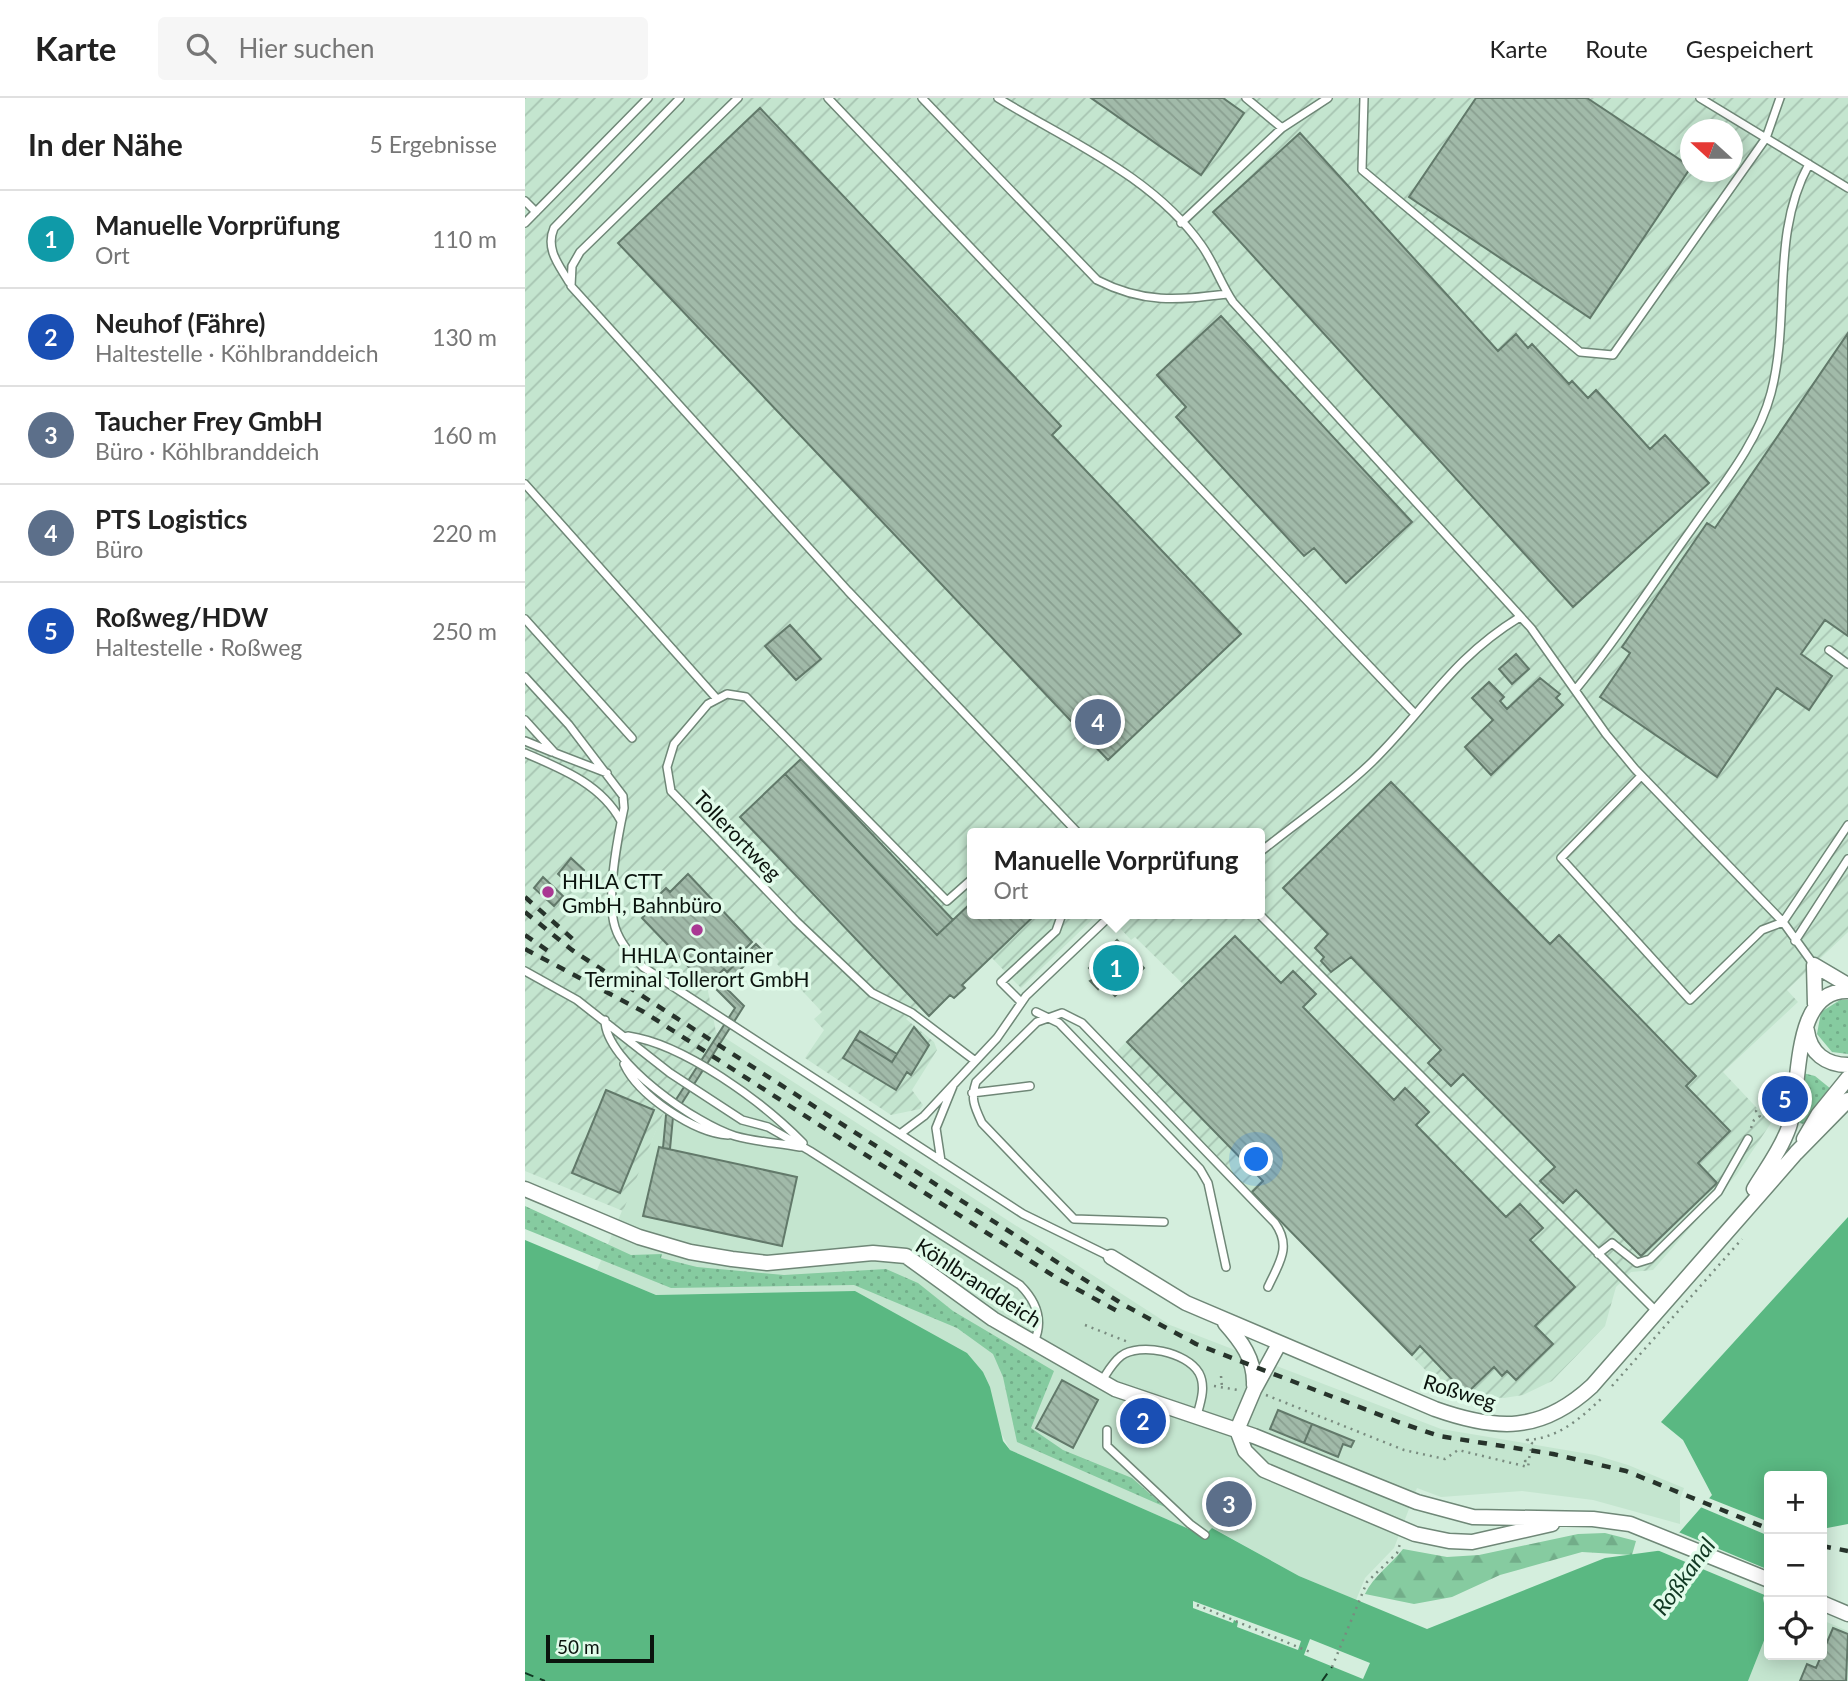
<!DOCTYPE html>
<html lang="de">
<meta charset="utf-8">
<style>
body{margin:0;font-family:Lato,sans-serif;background:#f6f6f6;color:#222}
.controls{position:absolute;right:21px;bottom:21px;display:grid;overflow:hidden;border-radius:7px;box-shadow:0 4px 18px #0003}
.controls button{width:63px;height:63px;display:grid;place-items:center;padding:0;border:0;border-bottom:2px solid #e0e0e0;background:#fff;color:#222;font:35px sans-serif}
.compass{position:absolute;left:1155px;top:21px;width:63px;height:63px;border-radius:50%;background:#fff;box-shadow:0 4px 18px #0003;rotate:291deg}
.scale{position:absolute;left:21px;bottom:18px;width:108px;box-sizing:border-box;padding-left:7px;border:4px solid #0b140e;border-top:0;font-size:19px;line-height:24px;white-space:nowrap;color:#0b140e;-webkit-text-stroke:5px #e1fbea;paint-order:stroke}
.you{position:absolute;left:732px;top:1062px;width:24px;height:24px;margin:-18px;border:5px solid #fff;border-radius:50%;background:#1a73e8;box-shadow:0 0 0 10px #1a73e833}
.badge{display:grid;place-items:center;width:46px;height:46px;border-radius:50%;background:#a93893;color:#fff;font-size:23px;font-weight:700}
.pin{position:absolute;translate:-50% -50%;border:4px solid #fff;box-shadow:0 2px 7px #0006}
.popup{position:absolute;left:442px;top:730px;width:298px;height:91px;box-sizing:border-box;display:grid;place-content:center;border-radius:7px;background:#fff;filter:drop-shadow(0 2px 5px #0005);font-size:23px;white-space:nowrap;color:#767676}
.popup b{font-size:26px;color:#222}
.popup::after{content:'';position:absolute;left:50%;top:100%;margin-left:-14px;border:14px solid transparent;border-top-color:#fff}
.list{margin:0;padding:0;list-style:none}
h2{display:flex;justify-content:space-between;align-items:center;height:91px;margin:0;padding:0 28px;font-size:30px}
h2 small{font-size:23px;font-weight:400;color:#767676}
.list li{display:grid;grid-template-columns:46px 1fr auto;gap:21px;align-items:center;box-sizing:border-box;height:98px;padding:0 28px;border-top:2px solid #e0e0e0}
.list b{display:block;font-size:26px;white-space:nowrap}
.list p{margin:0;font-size:23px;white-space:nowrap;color:#767676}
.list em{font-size:23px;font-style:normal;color:#767676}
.icon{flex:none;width:38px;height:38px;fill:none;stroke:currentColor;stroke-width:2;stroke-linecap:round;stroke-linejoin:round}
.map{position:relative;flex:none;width:1323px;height:1583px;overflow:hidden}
header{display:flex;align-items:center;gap:42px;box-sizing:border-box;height:98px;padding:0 35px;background:#fff;border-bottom:2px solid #e0e0e0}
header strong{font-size:33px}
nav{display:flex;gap:38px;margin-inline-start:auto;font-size:24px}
.search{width:490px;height:63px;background:#f6f6f6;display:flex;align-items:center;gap:18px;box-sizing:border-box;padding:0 24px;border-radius:7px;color:#767676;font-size:26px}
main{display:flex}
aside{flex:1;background:#fff}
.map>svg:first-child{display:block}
.built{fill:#c4e5cf}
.industrial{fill:url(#industrial-furrows);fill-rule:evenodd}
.grass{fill:url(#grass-dots)}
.forest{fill:url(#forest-firs)}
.water{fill:#5ab882}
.pier{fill:#d4eedd}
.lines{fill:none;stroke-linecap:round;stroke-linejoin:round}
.ferry{stroke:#113923;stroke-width:2;stroke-dasharray:9 7;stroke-linecap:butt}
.building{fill:url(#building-back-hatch);stroke:#62796a;stroke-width:2}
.service-casing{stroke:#6f8777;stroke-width:10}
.minor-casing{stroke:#6f8777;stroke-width:17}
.path{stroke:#798b7f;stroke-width:2.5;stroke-dasharray:2 5;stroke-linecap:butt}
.service{stroke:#fff;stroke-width:7}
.minor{stroke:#fff;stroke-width:14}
.rail{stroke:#27332b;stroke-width:4.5;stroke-dasharray:9 9;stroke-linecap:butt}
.poi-dot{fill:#a93893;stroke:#e1fbea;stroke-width:2.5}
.labels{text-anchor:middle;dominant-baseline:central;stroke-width:7;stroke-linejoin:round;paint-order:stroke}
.street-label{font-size:21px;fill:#0b140e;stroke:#e1fbea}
.poi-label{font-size:21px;fill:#0b140e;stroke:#e1fbea;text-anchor:start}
.water-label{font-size:23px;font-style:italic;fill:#113923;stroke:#e1fbea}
</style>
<header>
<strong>Karte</strong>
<div class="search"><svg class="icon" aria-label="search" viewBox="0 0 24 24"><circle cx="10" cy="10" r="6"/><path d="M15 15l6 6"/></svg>Hier suchen</div>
<nav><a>Karte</a><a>Route</a><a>Gespeichert</a></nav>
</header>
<main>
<aside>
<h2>In der Nähe<small>5 Ergebnisse</small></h2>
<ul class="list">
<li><span class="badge" style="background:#0f9aa8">1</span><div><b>Manuelle Vorprüfung</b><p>Ort</p></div><em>110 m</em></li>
<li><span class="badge" style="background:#1a4fb4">2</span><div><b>Neuhof (Fähre)</b><p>Haltestelle · Köhlbranddeich</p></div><em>130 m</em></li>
<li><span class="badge" style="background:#5c6f8a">3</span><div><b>Taucher Frey GmbH</b><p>Büro · Köhlbranddeich</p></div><em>160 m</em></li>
<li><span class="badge" style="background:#5c6f8a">4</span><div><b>PTS Logistics</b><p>Büro</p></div><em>220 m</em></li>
<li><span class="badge" style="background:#1a4fb4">5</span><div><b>Roßweg/HDW</b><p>Haltestelle · Roßweg</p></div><em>250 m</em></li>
</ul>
</aside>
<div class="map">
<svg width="1323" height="1583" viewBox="0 0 1323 1583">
<defs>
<pattern id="industrial-furrows" width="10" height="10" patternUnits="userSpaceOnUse" patternTransform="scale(1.75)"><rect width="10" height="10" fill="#c4e5cf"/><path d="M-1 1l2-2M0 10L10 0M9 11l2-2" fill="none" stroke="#a7c4b1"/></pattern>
<pattern id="grass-dots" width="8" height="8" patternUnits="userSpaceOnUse" patternTransform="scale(1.75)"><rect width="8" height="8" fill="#86cba0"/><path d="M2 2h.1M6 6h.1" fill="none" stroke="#72ad89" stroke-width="1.8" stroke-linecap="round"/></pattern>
<pattern id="forest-firs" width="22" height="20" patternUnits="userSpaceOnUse" patternTransform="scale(1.75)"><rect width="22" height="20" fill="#86cba0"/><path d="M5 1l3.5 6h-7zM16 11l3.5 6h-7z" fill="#72ad89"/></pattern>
<pattern id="building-back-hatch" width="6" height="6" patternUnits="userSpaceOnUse" patternTransform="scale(1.75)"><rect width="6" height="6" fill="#a1baa9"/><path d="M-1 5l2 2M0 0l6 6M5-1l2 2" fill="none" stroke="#899f90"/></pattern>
</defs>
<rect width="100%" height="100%" fill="#d4eedd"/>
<path class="built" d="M191,934L645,1227L916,1331L1070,1357L1103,1367L1159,1390L1155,1401V1426L1068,1402L997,1393L916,1399L892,1390L869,1450L840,1480L831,1502L774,1478L688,1430L680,1437L664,1431L485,1352L475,1333L330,1193L131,1197L72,1172L137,1018Z
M1297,1522L1323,1533V1583H1223L1244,1530V1557H1297Z"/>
<path class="industrial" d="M0,0H1323V834L1262,892L1273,904L1198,974L1246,1025L1212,1076L1128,1172L1106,1174L1091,1189L1080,1228L1027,1283L998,1297L979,1300L941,1297L911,1283L591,954L659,887L610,839L606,842L582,816H734V735H448V816H573L496,890L466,859L437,887L440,890L429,900L425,898L404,918L395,909L381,921L409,944L412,952L387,992L398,1007L395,1011L366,1017L280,960L299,932L289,921L297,914L252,866L254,863L232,840L210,861L213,864L202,874L199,872L182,888L191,934L137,1018L98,1113L0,1073ZM1166,32H1208V74H1166Z"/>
<path class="grass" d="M1315,902H1323V956L1307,954L1292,936L1296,914Z
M1278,975L1290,978L1306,991L1278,1026L1272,1024Z
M0,1108L106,1157L137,1156L136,1160L172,1169L259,1177L361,1171L393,1185L428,1213L529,1273L506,1330L538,1352L607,1380L640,1409L492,1344L478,1279L468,1256L432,1230L329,1187L146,1190L0,1131Z"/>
<path class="forest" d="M1080,1435L1111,1443L1107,1457L1057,1454L975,1477L927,1499L889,1506L840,1496C849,1477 866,1467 878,1451L922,1459L954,1457L1053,1436Z"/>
<path class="water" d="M1323,1119V1426L1297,1431V1378H1244V1487L1238,1500L1244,1530L1223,1583H0V1142L131,1197L330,1193L442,1255L458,1274L465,1289L478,1343L485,1352L664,1431L680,1437L687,1430L774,1478L902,1531L1080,1460L1139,1452L1187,1397L1158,1342L1136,1324Z"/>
<path class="pier" d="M1181,1399L1244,1424V1438L1173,1408Z
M1151,1433L1244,1472L1242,1498L1132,1452Z
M668,1503L776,1543L773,1552L712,1529L713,1524L709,1522L708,1525L668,1510Z
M785,1541L845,1565L838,1581L779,1557Z"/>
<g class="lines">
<path class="ferry" d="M0,1575L20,1583
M797,1583L807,1569"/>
</g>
<path class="building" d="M566,0H698L719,15L676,77Z
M951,0H1062L1166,69L1065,220L884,99Z
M235,10L536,328L527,337L716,536L583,662L93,145Z
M775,35L973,253L991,236L1003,250L1007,246L1044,286L1047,283L1063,300L1071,292L1125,351L1140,337L1184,385L1048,509L688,114Z
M696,218L887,424L821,485L789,450L779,458L651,319L661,309L632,277Z
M1323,235V538L1300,522L1276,556L1307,578L1284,612L1252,590L1192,679L1075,599L1105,555L1097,549L1182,425L1190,430Z
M265,527L296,561L271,582L240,548Z
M991,556L1004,571L987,586L974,571Z
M1015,580L1035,596L1031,600L1038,607L966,677L940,649L968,622L947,600L964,584L979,599L975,603L982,611Z
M276,661L428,822L412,837L260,676Z
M260,676L412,837L448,803V816H511L437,887L440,890L429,900L425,897L404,918L215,719Z
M866,684L1025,846L1034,837L1171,978L1161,988L1205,1033L1173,1065L1192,1085L1116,1158L1051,1092L1038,1105L1015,1083L1030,1069L938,976L926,988L903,965L916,952L826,859L806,874L796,863L799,859L790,850L803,836L758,790Z
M46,760L59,772L46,788L33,776Z
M163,776L227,844L210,861L213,864L202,874L199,871L182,888L117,820L134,804L131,800L141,790L145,794Z
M18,779L38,798L29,808L9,790Z
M710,838L756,885L768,873L791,896L778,909L869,1002L880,990L904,1014L891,1027L981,1119L995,1106L1018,1130L1005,1142L1050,1189L1010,1228L1028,1246L991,1282L982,1273L977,1278L969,1269L941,1296L895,1248L887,1257L727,1094L738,1083L602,944Z
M592,842L619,870L590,898L577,884L573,891L565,883L572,879L564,870Z
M231,846L236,851L199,888L219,908L148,1019L145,1051L138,1050L141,1017L210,910L188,888Z
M389,929L404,947L386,977L382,974L371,992L318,960L330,941L367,964Z
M335,933L372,956L367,964L330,941Z
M81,992L129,1012L95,1095L47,1075Z
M134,1049L272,1079L257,1148L118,1118Z
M537,1282L573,1302L548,1350L511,1330Z
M753,1312L787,1326L779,1345L745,1331Z
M787,1326L829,1343L826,1349L818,1346L813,1359L779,1345Z
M695,1388L726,1405L712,1431L681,1414Z
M1308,1530L1323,1536L1321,1583H1275L1282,1566L1291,1570Z"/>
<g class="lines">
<g class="service-casing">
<path id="service" d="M213,0L55,154L47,168L46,188L323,493L553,735
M303,0L889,615
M397,0L572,182C619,206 652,202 703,196
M473,0C543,43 628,78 677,148C689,165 696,186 708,204L1006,530L1081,636L1110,671L1258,824L1289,867
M721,0L757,30
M839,0L837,72L1055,254L1088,257L1241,40L1255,0
M1175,0L1323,90
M0,103L11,114
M0,125L123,0
M656,125L757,30L803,0
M44,184C34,167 20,151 29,130L155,0
M0,386L192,601
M0,521L107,640
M1304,552L1323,566
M0,579L44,627L98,698L99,710C93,738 81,801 90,829C95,845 106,857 118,869L498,1116L586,1159
M1051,591C1093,540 1128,485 1166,432C1195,390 1233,345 1246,295C1266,219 1245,137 1284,66
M0,622L30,655L82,675
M0,643L27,654
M0,655C37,671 76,686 96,723
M1116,678L1036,760L1165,902L1237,832L1258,824L1323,727
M734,755C772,724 812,698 847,664C901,611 926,561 995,519
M448,780L422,803L221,599L202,596L183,606L149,646L142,669L146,693L271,823L347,895L387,915L449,962
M734,816L1133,1215
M1270,843L1323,761
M0,873L52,902L145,975L217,1022L243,1029L285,1053L495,1187C511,1203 519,1222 509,1244
M495,903L476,884L531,833L537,816
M511,914L534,925L675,1071L683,1085L701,1169
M80,922C80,964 173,1027 210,1038C231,1044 254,1045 275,1049
M103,938C159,946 238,1004 278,1045
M99,966C113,997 169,1035 203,1037
M447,995L505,988
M375,1036L399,1018L472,940L501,898L583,820
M416,1063L411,1030L428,988
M639,1124L549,1121L457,1025C450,1010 445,1000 451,984L512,924L537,915L557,925L750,1125C767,1149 754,1165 743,1189
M1073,1156L1087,1145L1112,1165L1125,1161L1193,1094L1223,1041
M576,1284C582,1275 587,1265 596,1258C615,1244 662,1254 674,1275C681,1288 676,1303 672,1317
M582,1332V1348L665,1426L680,1437"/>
</g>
<g class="minor-casing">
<path id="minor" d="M1290,906L1289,867L1323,887
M1282,933C1285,955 1301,967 1323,967
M1279,1041L1293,1017L1323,980
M0,1091L114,1139L165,1154L207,1161L242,1165L348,1155L381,1158L468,1221L590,1291L729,1338L892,1404L948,1419L1068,1421L1105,1426L1244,1482
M1229,1091C1241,1071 1256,1052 1264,1029C1277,991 1265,891 1323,893
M586,1159L661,1205L910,1311C972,1333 1016,1335 1067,1288L1271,1055L1323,1002
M700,1225C716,1243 730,1261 729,1287
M712,1332L720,1353L739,1372L890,1436L924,1443L947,1444L1027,1426
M712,1332L729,1292L754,1246
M1297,1505L1323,1516"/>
</g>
<path class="path" d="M1226,1030L1229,1022L1235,1018L1231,1013L1251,993L1257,994
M560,1227L603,1244
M696,1278L697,1289
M689,1288L713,1292
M1087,1288L1217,1141
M741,1297L879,1352L920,1361L933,1352L1003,1369L1004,1363H1000L1004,1361L1007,1345L1002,1342C1034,1340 1056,1320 1078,1299
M672,1507L785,1554
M807,1569L842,1484L872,1455L876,1443"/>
<use href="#service" class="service"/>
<use href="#minor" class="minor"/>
<path class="rail" d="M0,799L50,843
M0,814L47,852L125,903L599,1207L671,1246L873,1324L914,1338L1028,1356L1101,1373L1244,1431
M0,837L29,857
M0,851L119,914L535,1182L596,1215
M1297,1448L1323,1453"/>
</g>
<g class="poi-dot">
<circle cx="23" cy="794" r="7"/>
<circle cx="172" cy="832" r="7"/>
</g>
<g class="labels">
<g class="street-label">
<text transform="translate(213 737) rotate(46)">Tollerortweg</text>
<text transform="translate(454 1184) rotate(33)">Köhlbranddeich</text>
<text transform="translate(935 1293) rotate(17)">Roßweg</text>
</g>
<g class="poi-label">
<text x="37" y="782">HHLA CTT<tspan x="37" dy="24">GmbH, Bahnbüro</tspan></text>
<text x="172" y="856" text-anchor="middle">HHLA Container<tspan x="172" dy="24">Terminal Tollerort GmbH</tspan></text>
</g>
<g class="water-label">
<text transform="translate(1158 1478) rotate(-54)">Roßkanal</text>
</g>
</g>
</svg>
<div class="controls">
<button>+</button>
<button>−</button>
<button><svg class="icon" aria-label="locate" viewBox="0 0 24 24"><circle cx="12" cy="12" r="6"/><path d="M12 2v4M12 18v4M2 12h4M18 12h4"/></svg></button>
</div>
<svg class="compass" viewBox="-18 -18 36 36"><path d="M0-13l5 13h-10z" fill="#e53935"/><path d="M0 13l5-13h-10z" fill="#767676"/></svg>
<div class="scale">50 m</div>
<div class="you"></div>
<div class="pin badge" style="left:591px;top:870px;background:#0f9aa8">1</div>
<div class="popup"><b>Manuelle Vorprüfung</b>Ort</div>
<div class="pin badge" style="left:618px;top:1323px;background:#1a4fb4">2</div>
<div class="pin badge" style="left:704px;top:1406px;background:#5c6f8a">3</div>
<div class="pin badge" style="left:573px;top:624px;background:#5c6f8a">4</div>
<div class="pin badge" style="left:1260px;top:1001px;background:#1a4fb4">5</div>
</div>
</main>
